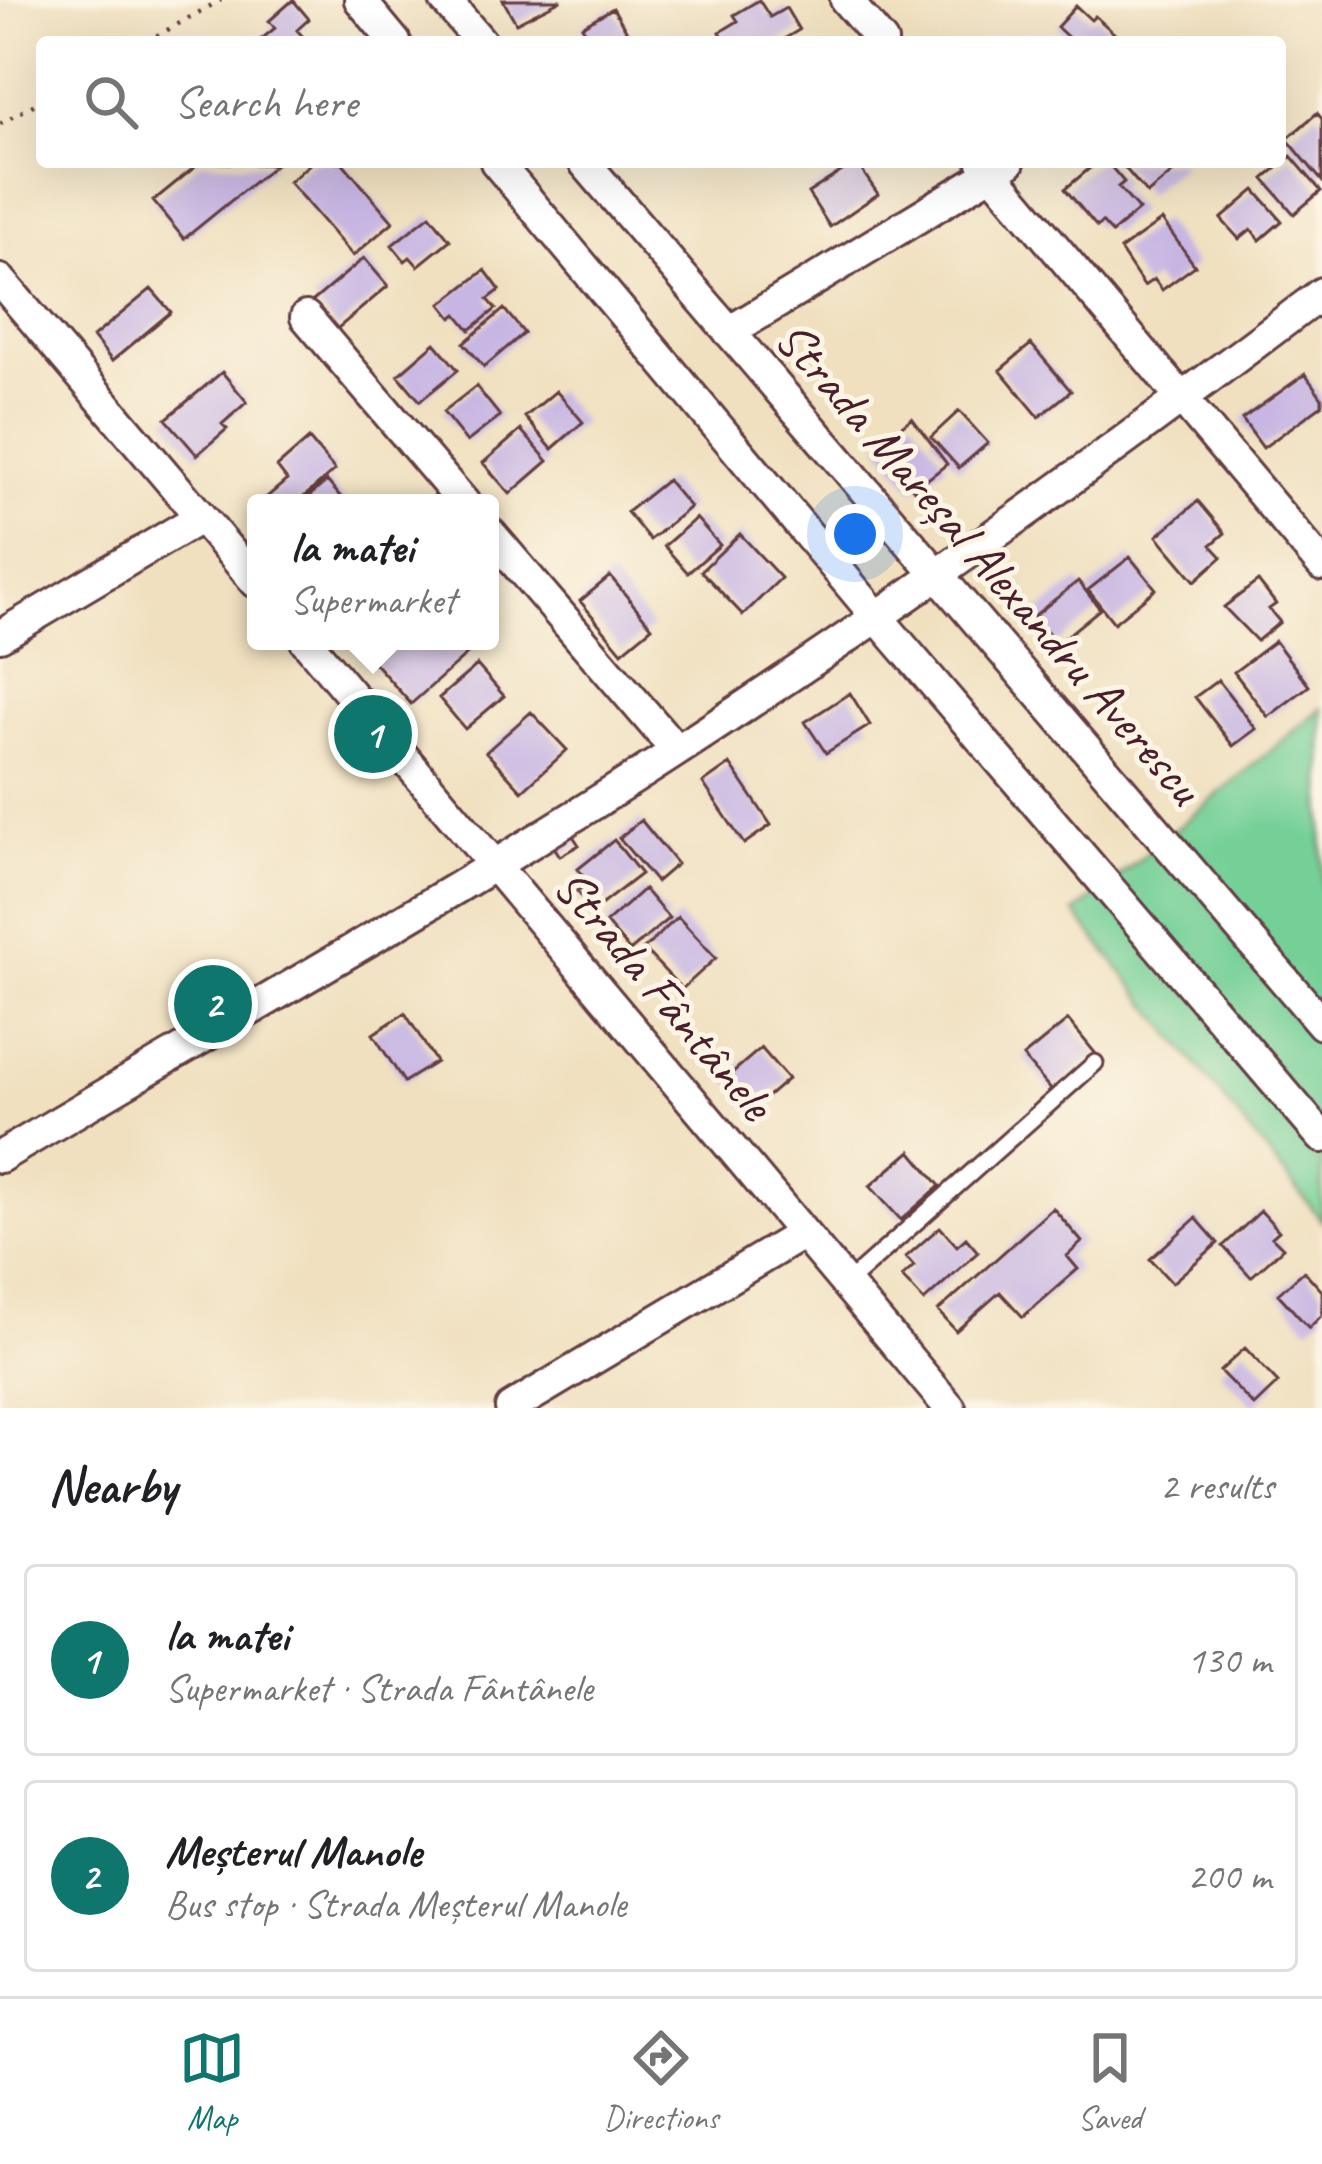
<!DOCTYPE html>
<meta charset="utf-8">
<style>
body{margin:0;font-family:Caveat,sans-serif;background:#f6f6f6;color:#202124}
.you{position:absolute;left:855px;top:534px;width:42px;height:42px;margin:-30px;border:9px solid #fff;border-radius:50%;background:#1a73e8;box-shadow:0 0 0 18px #1a73e833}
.badge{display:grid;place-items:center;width:78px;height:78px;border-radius:50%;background:#0f766e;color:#fff;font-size:39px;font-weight:700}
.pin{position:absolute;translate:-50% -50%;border:6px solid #fff;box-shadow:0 3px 12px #0006}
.popup{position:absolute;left:247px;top:494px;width:252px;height:156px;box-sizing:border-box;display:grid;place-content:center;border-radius:12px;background:#fff;filter:drop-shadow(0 3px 9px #0005);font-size:39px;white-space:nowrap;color:#757577}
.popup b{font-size:45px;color:#202124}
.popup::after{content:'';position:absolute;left:50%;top:100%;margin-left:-24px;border:24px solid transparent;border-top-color:#fff}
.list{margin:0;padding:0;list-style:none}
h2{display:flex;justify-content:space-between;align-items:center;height:156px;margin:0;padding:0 48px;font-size:51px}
h2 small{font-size:39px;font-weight:400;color:#757577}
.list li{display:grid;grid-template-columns:78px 1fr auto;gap:36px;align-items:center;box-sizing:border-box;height:192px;margin:0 24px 24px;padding:0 24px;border:3px solid #e0e0e0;border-radius:12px}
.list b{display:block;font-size:45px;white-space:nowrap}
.list p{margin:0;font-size:39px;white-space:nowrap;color:#757577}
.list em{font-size:39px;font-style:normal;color:#757577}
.icon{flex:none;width:66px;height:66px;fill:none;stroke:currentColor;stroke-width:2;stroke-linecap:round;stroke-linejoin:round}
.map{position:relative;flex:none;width:1322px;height:1408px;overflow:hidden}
.search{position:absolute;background:#fff;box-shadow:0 12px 48px #0002;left:36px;right:36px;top:36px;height:132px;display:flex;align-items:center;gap:30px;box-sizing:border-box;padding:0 42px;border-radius:12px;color:#757577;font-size:45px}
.sheet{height:588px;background:#fff}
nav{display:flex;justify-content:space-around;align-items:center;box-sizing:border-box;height:168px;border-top:3px solid #e0e0e0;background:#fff;font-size:33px;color:#757577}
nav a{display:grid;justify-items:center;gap:6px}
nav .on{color:#0f766e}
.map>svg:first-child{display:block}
.green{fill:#75d097;stroke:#607861;stroke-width:3}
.building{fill:#c7b5e3}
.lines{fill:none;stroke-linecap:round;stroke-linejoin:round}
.service-casing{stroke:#633c41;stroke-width:21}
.minor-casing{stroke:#633c41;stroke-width:36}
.path{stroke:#633c41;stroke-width:4.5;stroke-dasharray:3 9;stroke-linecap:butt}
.service{stroke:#fff;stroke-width:15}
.minor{stroke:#fff;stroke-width:30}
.labels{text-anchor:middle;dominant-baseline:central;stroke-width:10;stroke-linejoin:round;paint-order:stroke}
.street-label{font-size:51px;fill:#4a1f2b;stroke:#fcf5e5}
</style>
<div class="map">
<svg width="1322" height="1408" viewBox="0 0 1322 1408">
<rect width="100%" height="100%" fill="#fcf5e5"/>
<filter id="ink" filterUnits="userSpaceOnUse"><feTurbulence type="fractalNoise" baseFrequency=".00833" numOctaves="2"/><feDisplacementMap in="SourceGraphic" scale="24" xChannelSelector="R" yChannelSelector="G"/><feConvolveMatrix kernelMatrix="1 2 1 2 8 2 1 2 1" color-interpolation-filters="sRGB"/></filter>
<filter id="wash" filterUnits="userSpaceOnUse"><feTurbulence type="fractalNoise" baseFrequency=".004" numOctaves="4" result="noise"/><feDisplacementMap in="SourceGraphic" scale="48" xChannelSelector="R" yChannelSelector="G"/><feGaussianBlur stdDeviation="2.7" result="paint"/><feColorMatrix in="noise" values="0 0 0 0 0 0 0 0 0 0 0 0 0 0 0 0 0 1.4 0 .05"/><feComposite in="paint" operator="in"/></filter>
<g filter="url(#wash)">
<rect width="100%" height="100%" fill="#f0e0c0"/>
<path class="green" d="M1322,708V1221L1075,913Z"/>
<g id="blocks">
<path class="building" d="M293,0L309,19L297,30L304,38L298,42H258L275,28L269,21Z
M503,0H561L516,23Z
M759,0L770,17L786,8L799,30L779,42H726L720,32L738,21L734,15Z
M1076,6L1091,20L1095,16L1116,35L1109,42H1073L1057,27Z
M613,8L633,42H592L582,26Z
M1317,113L1322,119V181L1287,139Z
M1291,156L1321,191L1294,214L1264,179Z
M201,162L275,165L184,239L153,201Z
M312,162H342L393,222L353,256L289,182Z
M856,162L878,194L830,227L808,193Z
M1097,162H1107L1124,182L1118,187L1139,210L1112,233L1102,222L1097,227L1065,189Z
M1120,162H1179L1182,165L1147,194Z
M1255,190L1282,221L1260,240L1251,229L1239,239L1221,219Z
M430,215L450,240L418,266L410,257L405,261L392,245Z
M1162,220L1195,266L1162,290L1154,279L1144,286L1120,250Z
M364,258L388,286L337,329L313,301Z
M485,270L500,290L488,299L496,309L470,330L457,314L452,318L441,304Z
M151,289L171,312L112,361L93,337Z
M504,309L524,333L484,367L464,343Z
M435,343L458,370L420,401L398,375Z
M1031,344L1071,391L1039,417L1000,370Z
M222,372L247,402L222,424L227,429L197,455L166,419Z
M1305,374L1322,398V405L1263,448L1242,419Z
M476,386L500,416L467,442L443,412Z
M556,391L583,422L552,449L525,417Z
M959,411L988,443L959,468L931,437Z
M912,418L947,464L914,490L878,444Z
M521,430L548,461L510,494L483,463Z
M309,439L335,470L297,503H260L287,480L277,467Z
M667,480L690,507L650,540L627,512Z
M327,481L346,503H301Z
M1198,501L1225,533L1211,545L1222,557L1195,581L1157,536Z
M696,518L720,545L688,573L664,546Z
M740,534L781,578L743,615L701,571Z
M1130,557L1156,589L1114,623L1088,590Z
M610,576L652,627L622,652L580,601Z
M1078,581L1100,609L1057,644L1034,616Z
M1258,581L1276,604L1269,609L1280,622L1257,641L1224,607Z
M355,641H482L411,704Z
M1275,641L1309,686L1268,717L1234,672Z
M477,665L504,696L465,729L439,698Z
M1218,680L1256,729L1233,746L1195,697Z
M850,693L870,725L826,753L805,722Z
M531,712L567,750L522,791L486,752Z
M730,764L771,825L744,844L703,783Z
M641,820L677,864L656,882L619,838Z
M573,836L579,845L560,856L554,847Z
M614,840L641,874L593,911L577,891L588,882L578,869Z
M644,889L669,918L630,951L606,923Z
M678,917L716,958L682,989L644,949Z
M405,1013L436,1062L404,1082L373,1034Z
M1068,1020L1096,1054L1052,1091L1023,1057Z
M761,1048L788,1079L753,1109L726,1078Z
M911,1151L940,1186L901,1220L870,1186Z
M1053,1208L1082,1242L1067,1256L1078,1269L1023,1317L1000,1292L956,1331L938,1311Z
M1261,1211L1279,1231L1272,1237L1283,1248L1251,1277L1223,1246Z
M1196,1218L1218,1243L1172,1283L1150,1259Z
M940,1227L957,1246L966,1238L978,1252L924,1301L902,1277L914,1266L906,1257Z
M1304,1271L1322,1291V1315L1309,1328L1278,1294Z
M1245,1348L1278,1383L1254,1406L1220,1371Z"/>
</g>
</g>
<g filter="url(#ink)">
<use href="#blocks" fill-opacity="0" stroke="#633c41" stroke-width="3"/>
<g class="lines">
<g class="service-casing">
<path id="service" d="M845,1285L1095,1063"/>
</g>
<g class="minor-casing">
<path id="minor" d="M360,0L395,42
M445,0L481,42
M846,0L882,42
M496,162L877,617L1322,1137
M584,162L1322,1024
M983,162L1322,565
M0,280L256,582
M306,317L464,503
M729,332L1009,162
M490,533L676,750
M0,636L201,517
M306,641L950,1408
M0,1157C164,1059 330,965 493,866C781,692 1054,496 1322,293
M511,1408L802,1234"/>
</g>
<path class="path" d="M146,42L221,0
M0,124L42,100"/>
<use href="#service" class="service"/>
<use href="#minor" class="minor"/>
</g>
</g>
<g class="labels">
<g class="street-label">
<text transform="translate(989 562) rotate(49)">Strada Mareșal Alexandru Averescu</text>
<text transform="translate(664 994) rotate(50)">Strada Fântânele</text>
</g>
</g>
</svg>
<div class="you"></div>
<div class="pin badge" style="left:373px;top:734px">1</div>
<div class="popup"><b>la matei</b>Supermarket</div>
<div class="pin badge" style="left:213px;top:1004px">2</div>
<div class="search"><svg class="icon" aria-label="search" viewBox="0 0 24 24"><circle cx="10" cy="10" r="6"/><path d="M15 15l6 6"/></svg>Search here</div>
</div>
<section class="sheet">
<h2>Nearby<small>2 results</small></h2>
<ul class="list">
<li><span class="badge">1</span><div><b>la matei</b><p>Supermarket · Strada Fântânele</p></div><em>130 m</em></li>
<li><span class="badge">2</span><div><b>Meșterul Manole</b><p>Bus stop · Strada Meșterul Manole</p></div><em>200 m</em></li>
</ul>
</section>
<nav>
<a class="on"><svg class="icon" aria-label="map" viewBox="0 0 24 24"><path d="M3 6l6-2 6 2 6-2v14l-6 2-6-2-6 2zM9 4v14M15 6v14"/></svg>Map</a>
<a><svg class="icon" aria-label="directions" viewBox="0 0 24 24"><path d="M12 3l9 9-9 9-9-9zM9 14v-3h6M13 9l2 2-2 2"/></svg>Directions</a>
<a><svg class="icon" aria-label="saved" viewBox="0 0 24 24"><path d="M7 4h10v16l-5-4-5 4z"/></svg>Saved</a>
</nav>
